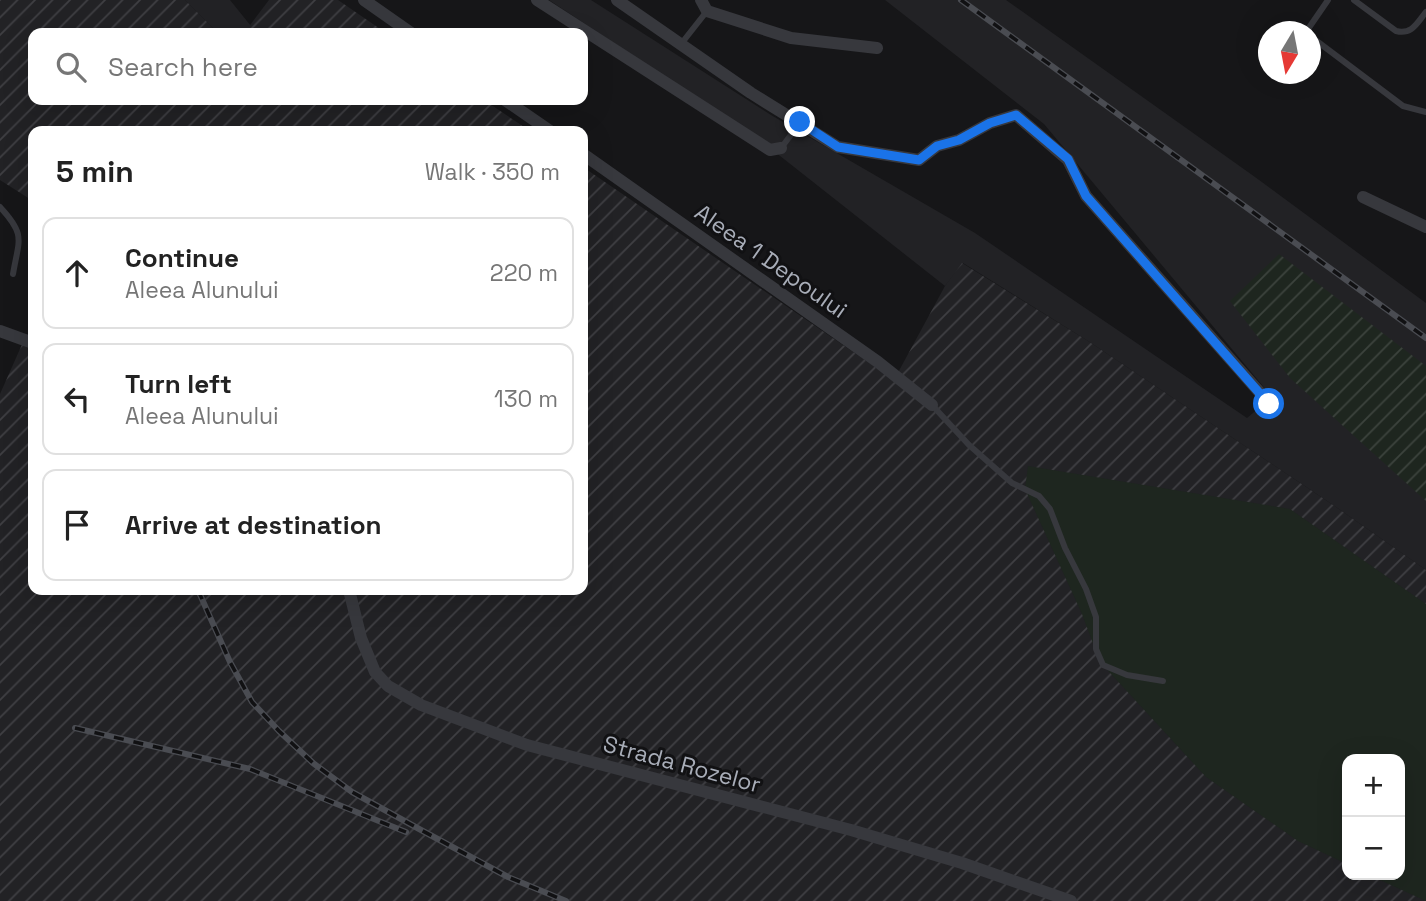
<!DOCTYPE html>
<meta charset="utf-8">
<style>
body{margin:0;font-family:"Space Grotesk",sans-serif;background:#f6f6f6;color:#222}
.controls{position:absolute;right:21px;bottom:21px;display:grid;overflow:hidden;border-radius:14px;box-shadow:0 7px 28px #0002}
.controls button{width:63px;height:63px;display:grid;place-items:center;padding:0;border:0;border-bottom:2px solid #e0e0e0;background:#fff;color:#222;font:35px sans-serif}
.compass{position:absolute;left:1258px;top:21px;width:63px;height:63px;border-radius:50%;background:#fff;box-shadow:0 7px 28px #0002;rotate:190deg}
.stop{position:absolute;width:21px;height:21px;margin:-16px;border:5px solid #1a73e8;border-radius:50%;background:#fff}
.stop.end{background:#1a73e8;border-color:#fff;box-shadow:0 2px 7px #0008}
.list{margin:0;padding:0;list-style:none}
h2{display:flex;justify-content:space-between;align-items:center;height:91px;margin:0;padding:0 28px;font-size:30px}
h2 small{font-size:23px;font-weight:400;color:#767676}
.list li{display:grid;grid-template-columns:46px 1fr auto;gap:21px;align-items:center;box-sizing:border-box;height:112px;margin:0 14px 14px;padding:0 14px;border:2px solid #e0e0e0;border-radius:14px}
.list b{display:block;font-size:26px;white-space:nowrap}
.list p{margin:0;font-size:23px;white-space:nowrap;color:#767676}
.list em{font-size:23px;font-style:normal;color:#767676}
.icon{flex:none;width:38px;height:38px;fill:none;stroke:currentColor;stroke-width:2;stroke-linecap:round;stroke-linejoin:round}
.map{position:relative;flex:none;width:1426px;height:901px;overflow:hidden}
.search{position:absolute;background:#fff;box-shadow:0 7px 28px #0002;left:28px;top:28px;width:560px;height:77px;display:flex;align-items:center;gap:18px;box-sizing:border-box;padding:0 24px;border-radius:14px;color:#767676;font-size:26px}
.panel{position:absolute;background:#fff;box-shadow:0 7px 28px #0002;left:28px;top:126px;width:560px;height:469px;border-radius:14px}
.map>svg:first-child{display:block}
.built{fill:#222225}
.industrial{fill:url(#industrial-furrows);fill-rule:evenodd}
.grass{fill:#1e261f}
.garden{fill:url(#garden-furrows)}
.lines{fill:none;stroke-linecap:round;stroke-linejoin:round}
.lane{stroke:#37383d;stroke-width:6}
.street{stroke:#37383d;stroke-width:12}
.rail-casing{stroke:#4a4c52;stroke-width:6}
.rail{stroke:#111113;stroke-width:3.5;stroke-dasharray:10;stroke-linecap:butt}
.route{stroke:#1a73e8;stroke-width:9}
.labels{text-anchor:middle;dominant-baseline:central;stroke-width:6;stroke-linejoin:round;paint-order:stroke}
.street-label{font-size:23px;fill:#a8adb8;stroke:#111113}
</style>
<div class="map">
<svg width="1426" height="901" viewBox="0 0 1426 901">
<defs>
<pattern id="industrial-furrows" width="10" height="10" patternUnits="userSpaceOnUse" patternTransform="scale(1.75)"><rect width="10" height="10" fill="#222225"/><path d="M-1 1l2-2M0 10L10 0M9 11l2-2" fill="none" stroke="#3f3f43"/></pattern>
<pattern id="garden-furrows" width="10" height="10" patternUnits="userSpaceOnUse" patternTransform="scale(1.75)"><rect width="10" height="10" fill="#1e261f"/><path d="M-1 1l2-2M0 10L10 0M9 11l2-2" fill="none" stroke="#3c433d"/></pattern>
</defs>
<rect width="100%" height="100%" fill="#161618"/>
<path class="built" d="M185,0H230L251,26L244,33H218Z
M549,0H591L771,115L975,233L1247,418L1272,397L1044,124L885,0H1006L1255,177L1426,303V570L1333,505L1088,341L963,263L945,286L756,137Z"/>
<path class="industrial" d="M0,0H185L218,33H33V100H484L530,131H33V201L0,180Z
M269,0H338L386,33H244Z
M583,167L894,380L945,286L962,263L1088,341L1333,505L1426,570V901H0V394L24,340L33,327V590H583ZM1347,759H1400V875H1347Z"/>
<path class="grass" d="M1028,466L1290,509L1426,604V901L1369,875H1400V759H1347V864L1298,841L1206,777L1100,662L1082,614L1025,489Z"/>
<path class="garden" d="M1279,254L1426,366V501L1290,378L1230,301Z"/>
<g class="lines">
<path class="lane" d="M1354,0L1396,31C1412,35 1417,23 1426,12
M1306,32L1328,0
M1310,36L1403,106L1426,112
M681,44L707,11
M781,148L800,123
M0,207C26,235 19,239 13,274
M932,405L969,445L1012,483L1039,496L1050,509L1065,548L1086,589L1096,617V649L1103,665L1127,675L1163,681"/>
<path class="street" d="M364,0L411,33
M537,0L770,150L781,148
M617,0L751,93L838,147L919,160L937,146L959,140L990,123L1016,115L1068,160L1086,196L1269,403
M701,0L707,11L791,38L877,48
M505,100L550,131
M583,154L878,362L932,405
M1363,197L1426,227
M0,331L33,343
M349,590L361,638L375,672L388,686L421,705L527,745L851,830L962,863L1071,901"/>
<g class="rail-casing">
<path id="rail" d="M961,0L1426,338
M198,590L230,662L252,702L279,731L313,763L352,792L421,830L508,877L566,901
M75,728L250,769L406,832"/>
</g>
<use href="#rail" class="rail"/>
</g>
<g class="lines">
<path class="route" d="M800,122L838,147L919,160L937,146L959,140L990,123L1016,115L1068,159L1086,196L1269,404"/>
</g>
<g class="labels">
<g class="street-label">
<text transform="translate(771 261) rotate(35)">Aleea 1 Depoului</text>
<text transform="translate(682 764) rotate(15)">Strada Rozelor</text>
</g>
</g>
</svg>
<div class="controls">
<button>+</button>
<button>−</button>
</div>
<svg class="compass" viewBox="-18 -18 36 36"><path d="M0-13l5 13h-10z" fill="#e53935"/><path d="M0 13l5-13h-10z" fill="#767676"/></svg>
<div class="stop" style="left:1269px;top:404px"></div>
<div class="stop end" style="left:800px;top:122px"></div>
<div class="search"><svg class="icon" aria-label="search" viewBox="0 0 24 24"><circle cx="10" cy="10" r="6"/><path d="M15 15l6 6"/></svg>Search here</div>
<section class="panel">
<h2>5 min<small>Walk · 350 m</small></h2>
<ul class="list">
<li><svg class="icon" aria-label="ahead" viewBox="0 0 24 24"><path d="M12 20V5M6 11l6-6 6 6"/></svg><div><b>Continue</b><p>Aleea Alunului</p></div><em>220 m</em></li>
<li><svg class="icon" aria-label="left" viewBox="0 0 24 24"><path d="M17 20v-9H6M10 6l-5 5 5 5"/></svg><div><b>Turn left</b><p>Aleea Alunului</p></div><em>130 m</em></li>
<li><svg class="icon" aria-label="arrive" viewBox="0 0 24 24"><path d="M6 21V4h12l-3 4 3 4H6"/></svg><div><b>Arrive at destination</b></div></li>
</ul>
</section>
</div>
